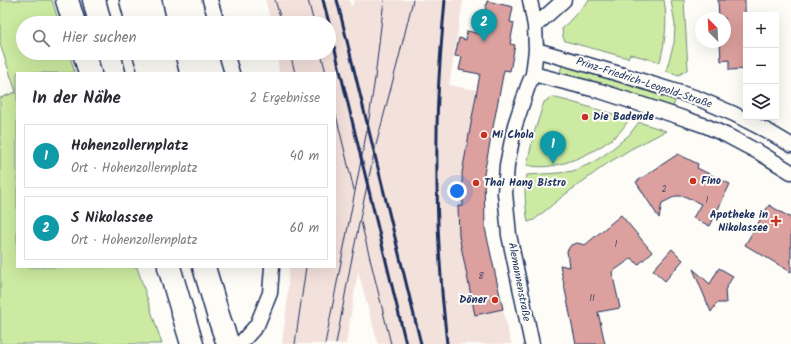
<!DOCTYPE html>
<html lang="de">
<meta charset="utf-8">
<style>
body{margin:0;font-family:Kalam,sans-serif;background:#f2f2f3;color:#2b2b33}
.controls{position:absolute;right:12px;top:12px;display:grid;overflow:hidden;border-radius:0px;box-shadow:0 4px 16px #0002}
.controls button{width:36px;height:36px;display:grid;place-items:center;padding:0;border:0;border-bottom:1px solid #e1e1e2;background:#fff;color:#2b2b33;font:20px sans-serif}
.compass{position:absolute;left:695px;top:12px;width:36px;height:36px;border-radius:50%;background:#fff;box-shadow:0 4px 16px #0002;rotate:336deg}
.you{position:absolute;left:457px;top:191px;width:14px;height:14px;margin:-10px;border:3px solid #fff;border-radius:50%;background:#1a73e8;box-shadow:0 0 0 6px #1a73e833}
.badge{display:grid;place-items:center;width:26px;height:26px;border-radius:50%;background:#c8321e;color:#fff;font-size:13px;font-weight:700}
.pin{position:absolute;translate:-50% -33px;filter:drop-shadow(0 1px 2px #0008)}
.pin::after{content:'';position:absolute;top:21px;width:14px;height:12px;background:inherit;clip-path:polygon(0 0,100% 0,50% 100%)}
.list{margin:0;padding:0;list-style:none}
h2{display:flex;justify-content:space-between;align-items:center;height:52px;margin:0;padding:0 16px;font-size:17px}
h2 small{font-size:13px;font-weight:400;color:#7c7c81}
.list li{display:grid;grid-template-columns:26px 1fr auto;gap:12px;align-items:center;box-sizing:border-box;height:64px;margin:0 8px 8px;padding:0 8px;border:1px solid #e1e1e2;border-radius:0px}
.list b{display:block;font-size:15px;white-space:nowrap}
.list p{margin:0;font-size:13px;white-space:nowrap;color:#7c7c81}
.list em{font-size:13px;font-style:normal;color:#7c7c81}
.icon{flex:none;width:22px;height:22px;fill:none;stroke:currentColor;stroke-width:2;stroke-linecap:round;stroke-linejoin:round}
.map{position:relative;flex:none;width:791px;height:344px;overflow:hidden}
.search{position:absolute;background:#fff;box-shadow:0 4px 16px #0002;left:16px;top:16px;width:320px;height:44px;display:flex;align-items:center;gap:10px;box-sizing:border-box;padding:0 14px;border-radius:22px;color:#7c7c81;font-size:15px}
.panel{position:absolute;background:#fff;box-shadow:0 4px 16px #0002;left:16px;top:72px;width:320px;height:196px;border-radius:0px}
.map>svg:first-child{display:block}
.built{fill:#f3e1dc}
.green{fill:#cceaa1;stroke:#748c80}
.building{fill:#dca19e;stroke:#1b2f5e}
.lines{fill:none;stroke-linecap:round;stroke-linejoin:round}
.street-casing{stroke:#1b2f5e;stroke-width:17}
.highway-casing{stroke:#1b2f5e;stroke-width:25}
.street{stroke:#fdfcf7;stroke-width:14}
.highway{stroke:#fdfcf7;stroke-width:22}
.tram{stroke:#1b2f5e;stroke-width:1}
.rail{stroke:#1b2f5e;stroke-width:3}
.poi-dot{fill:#c8321e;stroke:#fdfcf7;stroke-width:1.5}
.labels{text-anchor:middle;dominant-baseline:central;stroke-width:4;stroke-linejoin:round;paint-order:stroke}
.number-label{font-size:9px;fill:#4b4c6e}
.street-label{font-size:11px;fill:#1b2f5e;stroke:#fdfcf7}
.poi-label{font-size:11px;font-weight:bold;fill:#1b2f5e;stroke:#fdfcf7;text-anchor:start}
</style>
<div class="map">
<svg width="791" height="344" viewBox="0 0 791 344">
<rect width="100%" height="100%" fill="#fdfcf7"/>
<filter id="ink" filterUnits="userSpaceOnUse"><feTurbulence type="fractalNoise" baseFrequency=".025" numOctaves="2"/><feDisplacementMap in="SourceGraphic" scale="8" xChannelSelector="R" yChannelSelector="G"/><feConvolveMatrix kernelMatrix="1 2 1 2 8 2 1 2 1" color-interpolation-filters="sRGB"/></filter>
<g filter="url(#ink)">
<path class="built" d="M265,0H349L351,7L355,0H463L449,85L499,94L484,174L485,221L486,232L503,309L511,344H378L358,271L346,344H282L287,305L289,267H335V73H279L277,53H329V23H272Z"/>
<path class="green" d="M0,0H52L59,23H23V53H69L75,73H17V267H137L162,344H0V98L16,92L0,44Z
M589,0H664C668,22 665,41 660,62L630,54L628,58L565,41L563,37L562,29Z
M671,0H684L688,69L679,75L666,71L674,43L675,25Z
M562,65L614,80L675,101L673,107L615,88L560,73Z
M552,97L568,101L627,118L628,121C625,125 622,130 619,133C598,152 555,173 527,165L534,133L544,102Z
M639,122L666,131L631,149L608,163L563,196L534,220L528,222C526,212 523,185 527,175L558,173L573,171L592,163L607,153L629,135Z"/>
<path class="building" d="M718,0H745L746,69L729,70V60L721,61L720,42H725V18H719Z
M487,1L513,7L510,22L514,23L510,44L515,45L510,71L504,70L484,174L485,228L503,309L475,315L459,236L458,206H463L462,173L480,74L459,70L462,57L455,56L459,38L466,40L467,31L481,34Z
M678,154L698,164L697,168L730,184L710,226L693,218L701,204L684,196H676L662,203L659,218L636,182Z
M769,205L791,218V272L745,245Z
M621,215L652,252L638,265L632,258L612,272L620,308L598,312L605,344H576L560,265L569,267L567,251L571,245L577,243L585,245Z
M672,249L683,260L665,281L653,270Z
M719,268L733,276L725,290L726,303H717L711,312L693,269L710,284Z"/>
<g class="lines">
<g class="street-casing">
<path id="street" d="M210,0L217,23
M530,0L535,26L536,50L533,74L528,86L515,125L507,165L505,193L509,235L532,344
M535,26L564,0
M536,50L616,73L697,98L734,114L769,132L791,145
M226,53L232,73
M533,74L600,91L677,116L706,126L728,136L760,153L791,172
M240,344L257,325L270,293L272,267"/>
</g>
<g class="highway-casing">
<path id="highway" d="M67,0L74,23
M94,0L100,23
M131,0L137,23
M150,0L155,23
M84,53L90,73
M109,53L114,73
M144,53L150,73
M162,53L167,73
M169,267L192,344
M204,267L219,318L228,344"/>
</g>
<use href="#street" class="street"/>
<use href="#highway" class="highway"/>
<path class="tram" d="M275,0L282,23
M308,0L314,23
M290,53L295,73
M321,53L326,73
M335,111L354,190
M361,222L391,344
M295,344L306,267
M325,344L368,125L375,78L384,0
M336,344L350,268L363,204L376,145L399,57L413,0"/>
<path class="rail" d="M323,0L329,23
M337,0L421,344
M445,0C441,45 437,89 437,134C436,204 439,274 447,344
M329,25L406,344"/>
</g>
</g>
<g class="poi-dot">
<circle cx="585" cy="117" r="4"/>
<circle cx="484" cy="135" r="4"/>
<circle cx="693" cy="181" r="4"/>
<circle cx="476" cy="183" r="4"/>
<path d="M774 215h4v4h4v4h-4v4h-4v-4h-4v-4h4z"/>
<circle cx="495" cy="300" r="4"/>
</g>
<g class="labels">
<g class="number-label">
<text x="664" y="189">2</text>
<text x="707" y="200">1</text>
<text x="616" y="244">1</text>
<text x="481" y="276">8</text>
<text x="592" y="298">11</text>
</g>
<g class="street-label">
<text transform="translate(644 83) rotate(18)">Prinz-Friedrich-Leopold-Straße</text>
<text transform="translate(519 282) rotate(79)">Alemannenstraße</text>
</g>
<g class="poi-label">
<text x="593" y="117">Die Badende</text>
<text x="492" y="135">Mi Chola</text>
<text x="701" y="181">Fino</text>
<text x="484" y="183">Thai Hang Bistro</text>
<text x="768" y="215" text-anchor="end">Apotheke in<tspan x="768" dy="13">Nikolassee</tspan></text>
<text x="487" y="300" text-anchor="end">Döner</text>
</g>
</g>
</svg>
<div class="controls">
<button>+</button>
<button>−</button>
<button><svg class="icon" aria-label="layers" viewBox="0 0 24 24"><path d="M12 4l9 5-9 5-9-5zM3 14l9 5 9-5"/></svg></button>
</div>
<svg class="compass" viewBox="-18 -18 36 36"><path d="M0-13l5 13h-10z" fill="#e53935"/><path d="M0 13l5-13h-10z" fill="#7c7c81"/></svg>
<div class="you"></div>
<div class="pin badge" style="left:553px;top:164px;background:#0f9aa8">1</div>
<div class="pin badge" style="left:484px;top:42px;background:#0f9aa8">2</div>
<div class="search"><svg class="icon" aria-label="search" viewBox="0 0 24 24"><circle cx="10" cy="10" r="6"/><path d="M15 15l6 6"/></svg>Hier suchen</div>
<section class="panel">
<h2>In der Nähe<small>2 Ergebnisse</small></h2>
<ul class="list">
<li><span class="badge" style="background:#0f9aa8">1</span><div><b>Hohenzollernplatz</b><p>Ort · Hohenzollernplatz</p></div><em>40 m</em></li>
<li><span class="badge" style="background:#0f9aa8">2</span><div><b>S Nikolassee</b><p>Ort · Hohenzollernplatz</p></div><em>60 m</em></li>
</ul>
</section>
</div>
